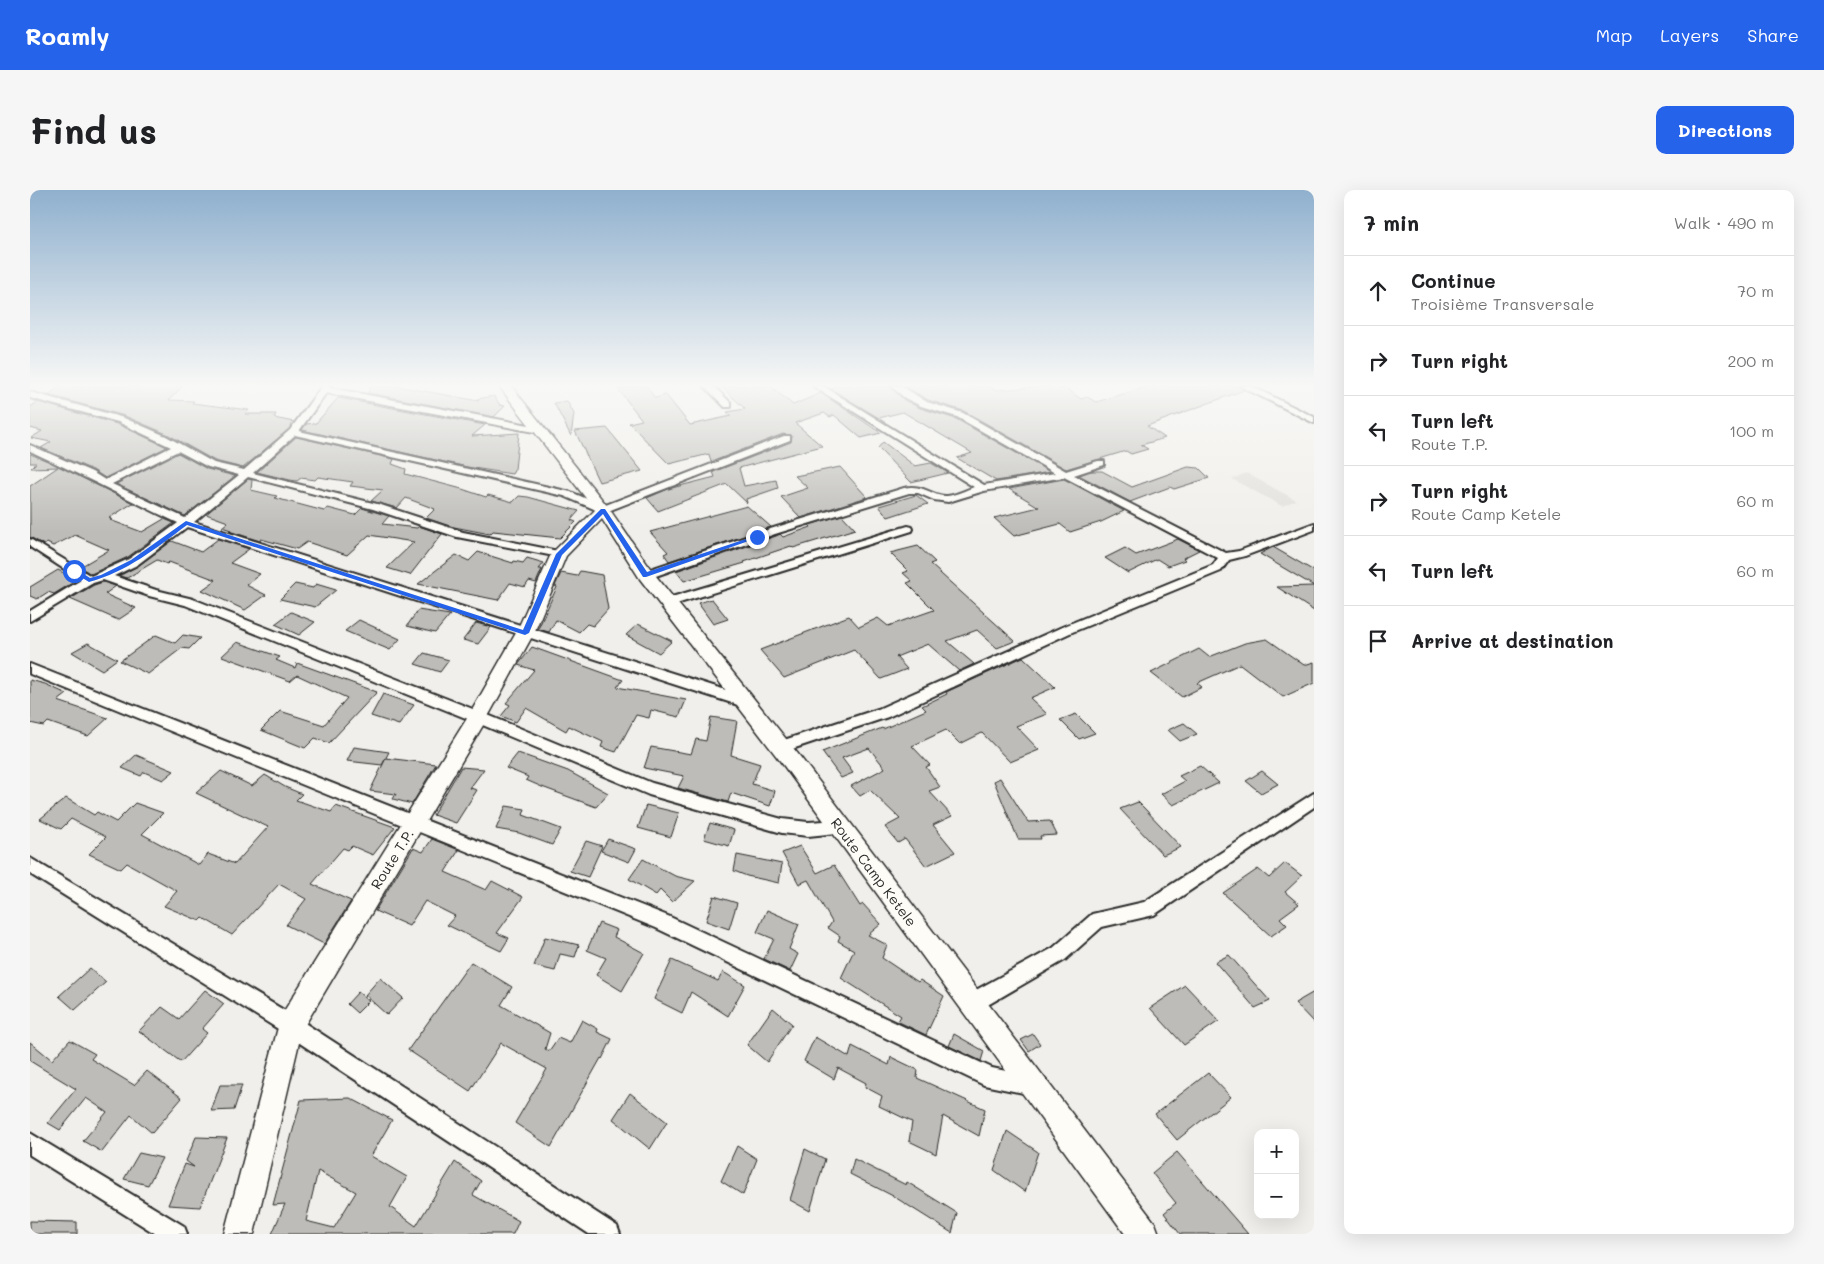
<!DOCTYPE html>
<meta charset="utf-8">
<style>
body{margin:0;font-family:Mali,sans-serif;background:#f6f6f6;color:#202124}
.controls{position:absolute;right:15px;bottom:15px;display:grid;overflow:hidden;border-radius:10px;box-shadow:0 5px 20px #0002}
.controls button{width:45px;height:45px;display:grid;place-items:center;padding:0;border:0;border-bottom:1px solid #e0e0e0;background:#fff;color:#202124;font:25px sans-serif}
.stop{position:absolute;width:15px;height:15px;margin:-11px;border:4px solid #2563eb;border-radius:50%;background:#fff}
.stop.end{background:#2563eb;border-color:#fff;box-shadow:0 1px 5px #0008}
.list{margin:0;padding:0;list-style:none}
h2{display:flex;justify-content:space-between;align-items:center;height:65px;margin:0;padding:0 20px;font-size:21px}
h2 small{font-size:16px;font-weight:400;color:#757577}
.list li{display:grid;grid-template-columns:32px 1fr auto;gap:15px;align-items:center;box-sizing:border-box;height:70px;padding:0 20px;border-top:1px solid #e0e0e0}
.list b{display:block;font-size:19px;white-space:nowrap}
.list p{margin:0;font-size:16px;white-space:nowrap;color:#757577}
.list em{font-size:16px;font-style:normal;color:#757577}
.icon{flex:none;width:28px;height:28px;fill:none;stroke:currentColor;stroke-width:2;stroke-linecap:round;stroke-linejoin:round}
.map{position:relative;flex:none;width:1284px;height:1044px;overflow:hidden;border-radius:10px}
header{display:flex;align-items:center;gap:30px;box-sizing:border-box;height:70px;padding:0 25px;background:#2563eb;color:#fff}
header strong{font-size:24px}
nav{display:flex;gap:28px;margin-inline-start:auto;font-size:18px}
.intro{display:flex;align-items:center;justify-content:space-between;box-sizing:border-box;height:120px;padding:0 30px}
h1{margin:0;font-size:35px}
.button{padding:12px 22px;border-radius:10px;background:#2563eb;color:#fff;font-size:18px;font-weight:700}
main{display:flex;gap:30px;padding:0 30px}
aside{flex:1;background:#fff;border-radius:10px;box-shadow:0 5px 20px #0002}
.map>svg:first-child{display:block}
.built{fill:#e1e0dc}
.building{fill:#bdbcb8;stroke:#2b2b2b;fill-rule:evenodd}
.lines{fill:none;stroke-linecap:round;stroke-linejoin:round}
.street-casing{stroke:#2b2b2b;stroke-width:4}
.secondary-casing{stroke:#2b2b2b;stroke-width:3}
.street{fill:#fdfcf7;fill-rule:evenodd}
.secondary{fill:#fdfcf7;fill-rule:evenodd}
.route{fill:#2563eb}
.labels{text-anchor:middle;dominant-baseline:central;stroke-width:4;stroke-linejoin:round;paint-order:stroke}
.street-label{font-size:14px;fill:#2b2b2b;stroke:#fdfcf7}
</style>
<header>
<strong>Roamly</strong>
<nav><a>Map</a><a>Layers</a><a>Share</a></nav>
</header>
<div class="intro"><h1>Find us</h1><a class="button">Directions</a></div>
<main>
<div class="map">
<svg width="1284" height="1044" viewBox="0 0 1284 1044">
<rect width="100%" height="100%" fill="#f0efeb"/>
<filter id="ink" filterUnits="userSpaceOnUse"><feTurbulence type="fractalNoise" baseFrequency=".02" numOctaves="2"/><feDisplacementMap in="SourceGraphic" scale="10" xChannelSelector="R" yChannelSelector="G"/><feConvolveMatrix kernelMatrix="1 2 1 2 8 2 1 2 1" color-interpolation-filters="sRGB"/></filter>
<g filter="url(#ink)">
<path class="built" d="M1216,283L1266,310L1252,316L1202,289Z"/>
<path class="building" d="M31,196H153L139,210L164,211L162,213L219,220L215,224H246L244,228L264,232L259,239L213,278L185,271L137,244L95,226L18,205Z
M341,196H366L449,211L447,209L464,206L470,215L475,216L464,227L338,203Z
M604,196H616L625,208L636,205L660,235L701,226L697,222L715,219L691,196H740L763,215L791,203L851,243L831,248L804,225L800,227L794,223L765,233L792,256L709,278L714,296L746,290L748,298L716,309L717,313L697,294L628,321L617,308L638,299L685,287L683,282L761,252L762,246L753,244L681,272L679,264L639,274L599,233L612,230L588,199Z
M806,196H859L874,210L890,218L926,229L1020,282L966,291L927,268L942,263L873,222L849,228L801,199Z
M875,196H958L965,200L1026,196L1030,199L1035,198L1051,209L1057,207L1066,212L1120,196H1208L1214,200L1117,236L1135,248L1111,255L1118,259L1101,264L1096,261L1036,279L934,221L898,210Z
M308,208L455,235L442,246L489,243L485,279L482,284L437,277L272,240L276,234L286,233Z
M537,211L544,224L541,246L524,213Z
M8,212L87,234L137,257L75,288L63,280L11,258L21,252L1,248L12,241L0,238V217Z
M577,238L612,281L569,292L545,241Z
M266,247L364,269L362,274L376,279L375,284L432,299L456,307L458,305L483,312L489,306L498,307L549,321L541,330L546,332L530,348L463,341L460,344L419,336L396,328L405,319L376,308L367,318L341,311L353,300L320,296L323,292L288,287L285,290L271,288L267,291L260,290L227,282Z
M853,252L885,276L901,273L918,283L881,292L848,258Z
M148,263L177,279L205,286L155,326L86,294Z
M0,264L18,271L103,313L79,328L82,329L80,330L112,342L134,329L144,333L98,367L61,384L50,377L79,360L45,345L23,356L17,353L14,355L0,347V296L28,277L1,278L6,273H0Z
M810,277L837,307L771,328L751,307L778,298L765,286Z
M1158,277L1169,278L1179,288L1144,299L1140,297L1100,312L1049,285L1060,281H1072L1102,297Z
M218,289L222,290L221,300L247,306L245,308L294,321L298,318L325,325L332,318L359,326L352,334L387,338L389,336L412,344L380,385L357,378L384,352L339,345L317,365L277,352L267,359L231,349L230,351L199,341L201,340L192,337L198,332L176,324Z
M1034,289L1094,321L1071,332L1040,342L1030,334L984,346L964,328L1009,317L979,299Z
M886,305L898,314L858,327L849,316Z
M717,316L741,337L639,371L634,364L638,362L620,342Z
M812,325L825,339L763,358L761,356L714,372L715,373L654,391L646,381L746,346L750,344L753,347L781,337L779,335Z
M188,349L219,359L200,373L230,384L216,395L236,405L215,420L172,400L186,390L139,372L137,374L127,370L97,388L89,386L108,376L142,351L171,362Z
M1148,349L1169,360L1153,368L1155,370L1138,376L1127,369L1098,383L1075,368L1095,358L1106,365Z
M888,356L905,372L900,374L985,451L967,458L947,440L917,451L944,474L929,481L898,454L866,467L877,479L851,489L824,460L754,488L730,460L819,426L829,437L848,428L858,436L904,420L877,393L882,391L873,383L878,381L860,363Z
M1243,357L1284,381V396L1230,364Z
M448,362L483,373L484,371L493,373L497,368L514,373L509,379H512L506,393L499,391L495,397L480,393L468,410L388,394L426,365L439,371Z
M28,380L47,390L24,404L18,402L7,409L0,406V397Z
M550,381L572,385L578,419L563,436L557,434L549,442L526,430L519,442L508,439L527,397L525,396L531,383L547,386Z
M73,392L86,396L75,404L106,418L88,430L40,409L64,395Z
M265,394L283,398L286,394L306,400L285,417L250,409Z
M1284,396V421L1247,397Z
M682,409L698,429L683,434L668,413Z
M388,420L420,425L405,443L377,436Z
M261,422L285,432L269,445L245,434Z
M329,430L370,449L360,460L315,441Z
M446,433L461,437L448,454L433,450Z
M608,434L642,451L629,463L596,445Z
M126,445L145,453L153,445L170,448L159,459L152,458L118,484L90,471Z
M1237,449L1274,475L1284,472V493L1253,507L1210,474L1167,493L1172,497L1152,507L1121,483L1169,459L1179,467L1215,453Z
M207,452L250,467L246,470L265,478L267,473L347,502L299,553L285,548L275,558L231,540L250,521L294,535L317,508L267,485L260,491L192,466Z
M58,453L87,469L72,480L42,462Z
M502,457L593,490L587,497L656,510L649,527L621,520L619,528L606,525L586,562L571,557L573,552L539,536L536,541L496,518L486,532L471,526L480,515L476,513L504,480L488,475Z
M394,463L419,470L410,482L385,474Z
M993,467L1025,497L1000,508L1017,524L986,536L1009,560L980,572L952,543L930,554L916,540L882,556L900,575L896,577L910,597L899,601L922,626L903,635L925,662L896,676L875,649L868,653L855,637L870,629L840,600L830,606L821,596L855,578L839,558L812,568L823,583L811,588L792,562L852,538L853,539L896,520L892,516L917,504L916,502Z
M0,490L15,494L37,504L28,511L78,528L58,546L18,532L14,536L0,533Z
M353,504L384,515L369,535L341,526Z
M1046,524L1065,543L1049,549L1030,530Z
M681,527L707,531L701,565L730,574L722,594L745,601L740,616L701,603L698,612L648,598L654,586L614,578L621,557L661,564L666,549L676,551Z
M1154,533L1167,544L1150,551L1138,540Z
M324,557L359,562L352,575L317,571Z
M488,563L538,581L578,603L566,617L512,597L496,590L498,587L476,578Z
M106,565L144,581L133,590L114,582L111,586L92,578Z
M356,568L406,574L382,614L363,609L366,604L340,601Z
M1170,576L1189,593L1143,615L1131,604L1155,591L1149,586Z
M431,577L454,579L440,598L447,600L426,633L403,625Z
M191,581L222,596L235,585L255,597L272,604L266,610L301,622L306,616L365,637L343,665L322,656L318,660L313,658L282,694L321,711L294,754L256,735L276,709L249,694L202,745L173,728L170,731L134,716L147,701L97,673L91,679L59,664L76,647L41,629L31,639L10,629L36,608L64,625L67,622L86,632L105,613L133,623L112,644L169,675L178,664L205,674L238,637L166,603Z
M1232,581L1248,594L1231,603L1216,591Z
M970,588L998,632L1020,631L1027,645L1010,646L1011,649H988L964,591Z
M1108,612L1114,618L1151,657L1133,665L1090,619Z
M616,615L649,623L641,647L608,638Z
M476,616L495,619L493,625L531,639L522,655L489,643L466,639Z
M680,633L704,640L699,656L674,649Z
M402,649L429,660L415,682L456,700L462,691L493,707L467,743L479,748L471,761L417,735L425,726L395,711L379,736L345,721L383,658L393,662Z
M578,649L606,659L599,672L571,661Z
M556,651L572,656L558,687L540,681Z
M770,656L787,683L804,675L830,716L833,714L851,734L838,745L857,755L852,768L888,792L890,790L914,806L896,845L871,833L868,831L871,826L811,788L824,760L808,751L810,746L798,738L802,732L778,690L769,694L752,663Z
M707,665L752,674L749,693L717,686L704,681Z
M613,669L645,686L665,691L642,712L630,700L626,705L599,689Z
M1255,673L1272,686L1255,702L1269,714L1250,728L1257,735L1241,746L1193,703L1228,679L1239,688Z
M684,706L707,713L699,739L676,731Z
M737,720L769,734L759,759L768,764L760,781L734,769L744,749L727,742Z
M569,733L587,740L584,747L614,763L592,801L566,785L576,768L557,760Z
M515,747L549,755L545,767L530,764L525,781L504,776Z
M1199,765L1240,811L1225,818L1185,772Z
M642,770L688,791L693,782L715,795L698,826L661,802L652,823L624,809Z
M441,772L482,797L471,815L520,843L515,859L519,861L528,848L540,853L552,830L568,839L567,842L582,849L572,869L571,868L521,957L485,933L517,879L471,853L440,901L378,860Z
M60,778L76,792L45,820L29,806Z
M350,788L373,808L357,825L335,805Z
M1155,795L1189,831L1154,855L1120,818Z
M175,800L194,814L172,839L177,843L151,872L109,841L132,817L149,829Z
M328,802L339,811L327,823L317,814Z
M1284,802V833L1265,813Z
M743,818L762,834L737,872L717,855Z
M924,844L954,861L951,871L919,856Z
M1003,844L1010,854L999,861L991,850Z
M785,847L819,867L822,856L859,875L861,867L888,880L887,888L955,919L949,946L913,926L906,964L879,951L882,932L849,916L852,906L835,897L836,893L808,878L804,889L774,871Z
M40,850L65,864L61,869L104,895L117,881L152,908L122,943L101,925L72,962L53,951L77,922L56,908L30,940L18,933L46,899L0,871V852L22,870Z
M1178,883L1201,907L1147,950L1125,924Z
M190,895H212L204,920L181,921Z
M600,903L637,932L620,959L583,929Z
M320,908L362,930L341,966L377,987L360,1017L386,1036L425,972L451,991L443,1005L489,1031L483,1044H242L255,1014L243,1015L271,910ZM288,981L326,1002L304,1038L276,1031Z
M977,941L1008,962L995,1002L964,980Z
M166,947L197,948L170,1017L138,1015L155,974L164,977L156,971Z
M707,956L727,969L713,1005L691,991Z
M775,959L795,969L780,1021L760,1010Z
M1147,962L1218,1044H1150L1134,1023L1146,1013L1122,983Z
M109,963L132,968L118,995L94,989Z
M824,969L876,995L877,992L927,1023L922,1043L863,1006L820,984Z
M0,1031L47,1032V1044H0Z"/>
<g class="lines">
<g class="street-casing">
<path id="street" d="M292,196H301L300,198L510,237L515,240L510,243L296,203L269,241L541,302L573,316L754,246H760V250L573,323L534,306L265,245L223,283L351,315L433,342L533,362L535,364L529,367L427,347L343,319L218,287L164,332L718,507L720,511L718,515L713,516L708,515L157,337L107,375L84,386L126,400L163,409L453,523L622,593L752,629L778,632L811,630L817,632L819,637L817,642L778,646L752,643L619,605L443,531L155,415L119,406L73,390L63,393L0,431V421L51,390L0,357V349L61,386L99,369L148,333C99,310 50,284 0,261V255L62,282L75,290L141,257L88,232L0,208V202L94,228L136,246L184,273L214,280L260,240ZM148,261L178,277L209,285L155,328L82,294Z
M674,196H683L701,213V217H695Z
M783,196H793L954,295L1025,283L927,227L891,216L875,208L861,196H871L897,212L933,223L1036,281L1068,271H1074V275L1044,285L1196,363L1209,361L1284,333V340L1215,366L1199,370L1191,381L1040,443L858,527L750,563L745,561L743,557L745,553L848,519L1032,437L1183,375L1188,368L1034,287L954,301L918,312L904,310L888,303H879L745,344L620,388H612L610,385L612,382L737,340L874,298C894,293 902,307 917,306C926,305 936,300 944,297Z
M1210,196H1221L1284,227V233Z
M878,336L882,337L883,339L882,341L643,415H635L633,412L635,409Z
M0,474L638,726L962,878L1010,888L1013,895L1010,902L1003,905L954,895L626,738L0,484Z
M1284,603V617L1124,725L1072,737L1035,770L949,820L942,822L935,820L933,813L935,806L1023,758L1062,724L1114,712Z
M0,668L267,828L587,1036L590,1044H559L253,842L0,684Z
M0,943L154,1036L157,1044H126L0,965Z"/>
</g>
<g class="secondary-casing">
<path id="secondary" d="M469,196H481L578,317L622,381L768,564L1125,1033L1129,1044H1095L754,576L610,389L572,329L536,366L504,443L455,532L272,840L224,1044H194L251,826L441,522L486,443L521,364L565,320Z"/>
</g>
<use href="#street" class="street"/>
<use href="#secondary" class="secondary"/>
</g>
</g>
<linearGradient id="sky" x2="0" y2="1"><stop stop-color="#8fb0ce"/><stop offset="0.57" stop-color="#f8f8f6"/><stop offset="1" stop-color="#f8f8f6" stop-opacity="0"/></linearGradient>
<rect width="1284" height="342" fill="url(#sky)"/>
<path class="route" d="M571,319H575L617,382L725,346L730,347L616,387H613L573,324L532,365L499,443L495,445L157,335C126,358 97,382 59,392L41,381L46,379L60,388L71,385L101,370L156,331L493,440L526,364Z"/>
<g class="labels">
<g class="street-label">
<text transform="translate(362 669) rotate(-58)">Route T.P.</text>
<text transform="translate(844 682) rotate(53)">Route Camp Ketele</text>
</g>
</g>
</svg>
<div class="controls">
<button>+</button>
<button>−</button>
</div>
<div class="stop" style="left:44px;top:381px"></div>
<div class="stop end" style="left:727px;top:347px"></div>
</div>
<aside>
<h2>7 min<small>Walk · 490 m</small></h2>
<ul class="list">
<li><svg class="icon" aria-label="ahead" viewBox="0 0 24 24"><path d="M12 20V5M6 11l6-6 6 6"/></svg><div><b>Continue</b><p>Troisième Transversale</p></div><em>70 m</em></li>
<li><svg class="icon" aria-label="right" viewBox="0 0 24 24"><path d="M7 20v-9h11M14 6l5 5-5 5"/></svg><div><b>Turn right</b></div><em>200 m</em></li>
<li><svg class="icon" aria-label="left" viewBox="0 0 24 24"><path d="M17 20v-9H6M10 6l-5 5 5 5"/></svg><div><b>Turn left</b><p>Route T.P.</p></div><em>100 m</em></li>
<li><svg class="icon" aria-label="right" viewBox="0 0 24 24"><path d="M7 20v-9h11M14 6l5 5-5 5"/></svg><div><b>Turn right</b><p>Route Camp Ketele</p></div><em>60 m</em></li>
<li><svg class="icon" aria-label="left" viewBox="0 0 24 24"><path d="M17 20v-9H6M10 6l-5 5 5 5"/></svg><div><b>Turn left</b></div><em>60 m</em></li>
<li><svg class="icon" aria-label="arrive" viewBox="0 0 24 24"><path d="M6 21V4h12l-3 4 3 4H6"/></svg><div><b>Arrive at destination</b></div></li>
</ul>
</aside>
</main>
